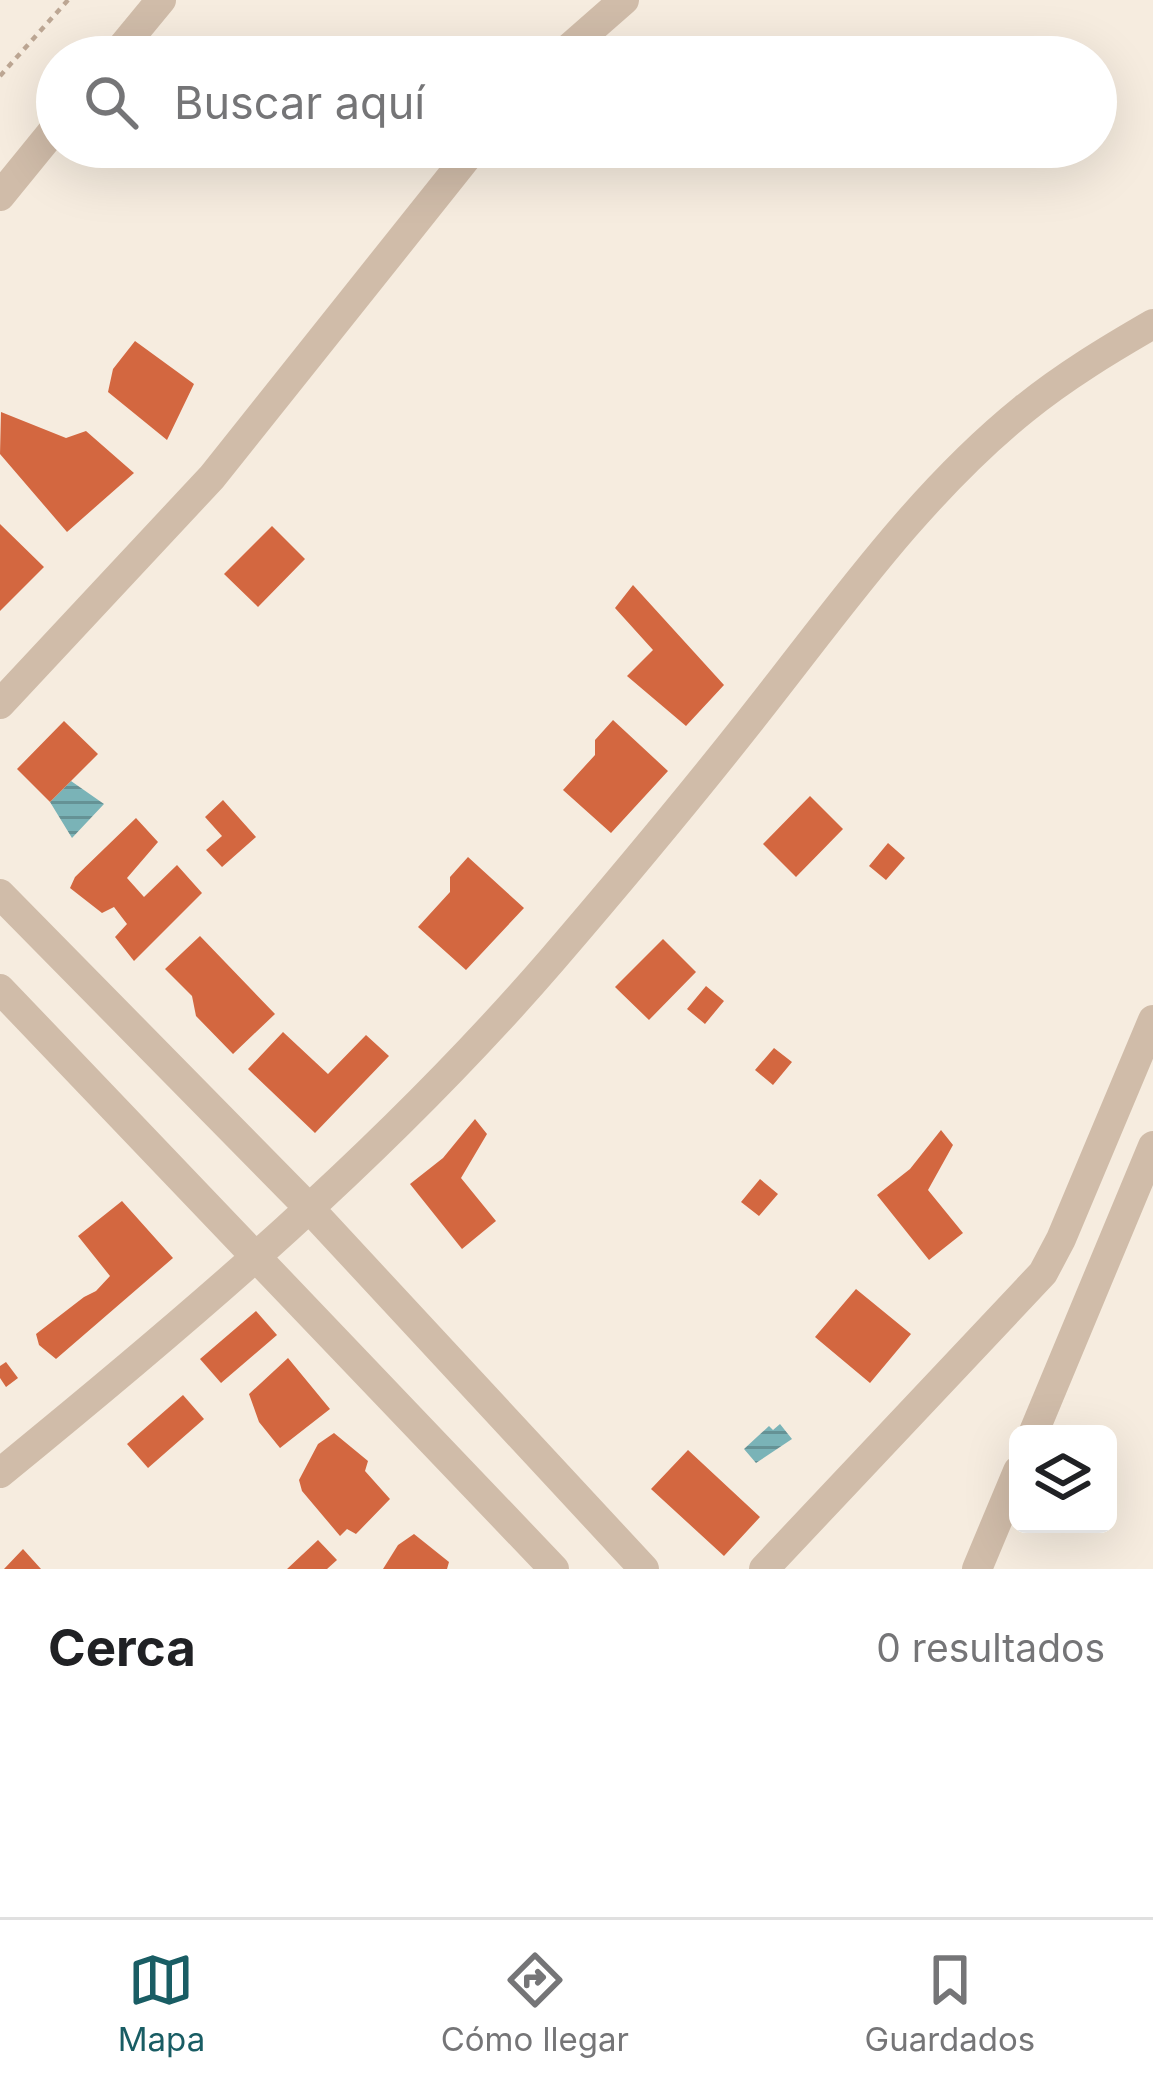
<!DOCTYPE html>
<html lang="es">
<meta charset="utf-8">
<style>
body{margin:0;font-family:Inter,sans-serif;background:#f6f6f6;color:#202124}
.controls{position:absolute;right:36px;bottom:36px;display:grid;overflow:hidden;border-radius:18px;box-shadow:0 12px 48px #0002}
.controls button{width:108px;height:108px;display:grid;place-items:center;padding:0;border:0;border-bottom:3px solid #e0e0e0;background:#fff;color:#202124;font:60px sans-serif}
.list{margin:0;padding:0;list-style:none}
h2{display:flex;justify-content:space-between;align-items:center;height:156px;margin:0;padding:0 48px;font-size:51px}
h2 small{font-size:39px;font-weight:400;color:#757577}
.icon{flex:none;width:66px;height:66px;fill:none;stroke:currentColor;stroke-width:2;stroke-linecap:round;stroke-linejoin:round}
.map{position:relative;flex:none;width:1153px;height:1569px;overflow:hidden}
.search{position:absolute;background:#fff;box-shadow:0 12px 48px #0002;left:36px;right:36px;top:36px;height:132px;display:flex;align-items:center;gap:30px;box-sizing:border-box;padding:0 42px;border-radius:66px;color:#757577;font-size:45px}
.sheet{height:348px;background:#fff}
nav{display:flex;justify-content:space-around;align-items:center;box-sizing:border-box;height:168px;border-top:3px solid #e0e0e0;background:#fff;font-size:33px;color:#757577}
nav a{display:grid;justify-items:center;gap:6px}
nav .on{color:#195d64}
.map>svg:first-child{display:block}
.water{fill:url(#water-rules)}
.building{fill:#d36740}
.lines{fill:none;stroke-linecap:round;stroke-linejoin:round}
.path{stroke:#bca693;stroke-width:4.5;stroke-dasharray:6 6;stroke-linecap:butt}
.minor{stroke:#d0bca9;stroke-width:30}
</style>
<div class="map">
<svg width="1153" height="1569" viewBox="0 0 1153 1569">
<defs>
<pattern id="water-rules" width="6" height="5" patternUnits="userSpaceOnUse" patternTransform="scale(3)"><rect width="6" height="5" fill="#7ab3b7"/><path d="M0 2.5h6" fill="none" stroke="#659295"/></pattern>
</defs>
<rect width="100%" height="100%" fill="#f6ecdf"/>
<path class="water" d="M71,781L104,804L72,838L50,802Z
M780,1424L792,1439L756,1463L744,1449L769,1426L773,1430Z"/>
<path class="building" d="M135,341L194,384L167,440L108,392L113,369Z
M1,412L66,438L86,431L134,473L67,532L0,454Z
M0,524L44,567L0,611Z
M272,526L305,559L258,607L224,574Z
M633,585L724,685L686,726L627,676L653,650L615,608Z
M613,720L668,771L611,833L563,790L595,755V740Z
M64,721L98,754L50,802L17,769Z
M810,796L843,829L796,877L763,844Z
M223,800L256,837L222,867L206,850L222,836L205,817Z
M136,818L158,842L127,878L144,897L177,865L202,893L134,961L115,937L127,924L114,907L102,913L70,888L75,877Z
M888,843L905,858L886,880L869,866Z
M468,857L524,908L466,970L418,927L450,892V877Z
M200,936L275,1014L233,1054L196,1016L192,996L165,969Z
M663,939L696,972L649,1020L615,987Z
M706,986L724,1001L705,1024L687,1009Z
M283,1032L328,1074L366,1035L389,1056L315,1133L248,1069Z
M774,1048L792,1062L773,1085L755,1070Z
M475,1119L487,1134L461,1178L496,1221L462,1249L410,1184L443,1158Z
M941,1130L953,1145L928,1190L963,1233L929,1260L877,1195L910,1169Z
M760,1179L778,1194L759,1216L741,1202Z
M122,1201L173,1258L56,1359L39,1345L36,1334L84,1297L96,1291L110,1276L78,1236Z
M856,1289L911,1334L870,1383L815,1337Z
M256,1311L277,1335L221,1383L200,1359Z
M288,1358L330,1409L280,1448L259,1422L249,1394Z
M6,1362L18,1378L6,1387L0,1378V1366Z
M183,1395L204,1419L148,1468L127,1444Z
M334,1433L368,1461L365,1471L390,1499L356,1534L347,1529L340,1536L302,1491L299,1480L318,1444Z
M688,1450L760,1517L724,1556L651,1489Z
M414,1534L449,1562L447,1569H383L398,1545Z
M318,1540L337,1560L327,1569H287Z
M23,1549L41,1569H4Z"/>
<g class="lines">
<path class="path" d="M0,76L68,0"/>
<path class="minor" d="M114,57L161,0
M559,57L624,0
M0,196L57,126
M0,704L212,477L475,147
M0,894L309,1208L644,1569
M0,989L554,1569
M1033,1434L1153,1146
M0,1473C194,1315 388,1150 552,960C619,882 685,803 749,722C834,615 916,496 1024,409C1065,376 1108,350 1153,324
M764,1569L1043,1273L1061,1239L1153,1020
M977,1569L1018,1471"/>
</g>
</svg>
<div class="controls">
<button><svg class="icon" aria-label="layers" viewBox="0 0 24 24"><path d="M12 4l9 5-9 5-9-5zM3 14l9 5 9-5"/></svg></button>
</div>
<div class="search"><svg class="icon" aria-label="search" viewBox="0 0 24 24"><circle cx="10" cy="10" r="6"/><path d="M15 15l6 6"/></svg>Buscar aquí</div>
</div>
<section class="sheet">
<h2>Cerca<small>0 resultados</small></h2>
<ul class="list">
</ul>
</section>
<nav>
<a class="on"><svg class="icon" aria-label="map" viewBox="0 0 24 24"><path d="M3 6l6-2 6 2 6-2v14l-6 2-6-2-6 2zM9 4v14M15 6v14"/></svg>Mapa</a>
<a><svg class="icon" aria-label="directions" viewBox="0 0 24 24"><path d="M12 3l9 9-9 9-9-9zM9 14v-3h6M13 9l2 2-2 2"/></svg>Cómo llegar</a>
<a><svg class="icon" aria-label="saved" viewBox="0 0 24 24"><path d="M7 4h10v16l-5-4-5 4z"/></svg>Guardados</a>
</nav>
